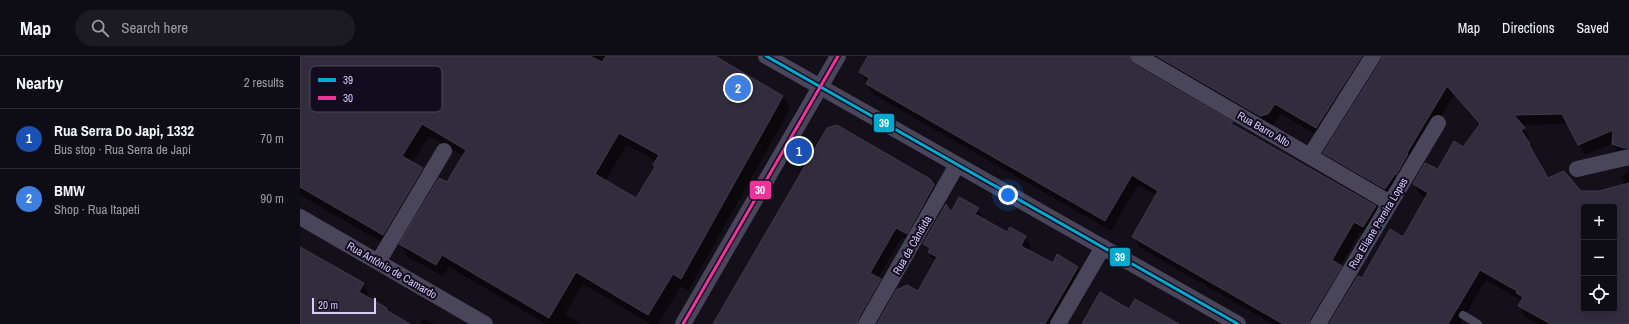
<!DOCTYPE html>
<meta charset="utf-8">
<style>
body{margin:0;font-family:"Archivo Narrow",sans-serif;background:#1c1a22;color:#f1f3f6}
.controls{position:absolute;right:12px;bottom:12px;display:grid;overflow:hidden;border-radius:4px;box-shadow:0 2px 6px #0003}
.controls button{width:36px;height:36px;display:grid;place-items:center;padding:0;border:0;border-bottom:1px solid #2e2c34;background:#0e0c14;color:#f1f3f6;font:20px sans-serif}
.scale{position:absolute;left:12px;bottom:10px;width:64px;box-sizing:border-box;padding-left:4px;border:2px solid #d9cafe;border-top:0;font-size:11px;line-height:14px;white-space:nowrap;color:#d9cafe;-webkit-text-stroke:3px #120c1e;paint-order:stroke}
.you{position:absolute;left:708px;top:139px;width:14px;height:14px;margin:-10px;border:3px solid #fff;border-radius:50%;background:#1a73e8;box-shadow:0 0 0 6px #1a73e833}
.badge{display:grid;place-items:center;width:26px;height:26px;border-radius:50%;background:#9489ae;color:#fff;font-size:13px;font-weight:700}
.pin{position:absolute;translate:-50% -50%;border:2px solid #fff;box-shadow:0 1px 4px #0006}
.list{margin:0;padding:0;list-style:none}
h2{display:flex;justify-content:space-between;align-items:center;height:52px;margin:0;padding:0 16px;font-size:17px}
h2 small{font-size:13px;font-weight:400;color:#9b9ba0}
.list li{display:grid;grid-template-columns:26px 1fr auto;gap:12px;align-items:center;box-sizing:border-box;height:60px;padding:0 16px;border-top:1px solid #2e2c34}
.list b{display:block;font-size:15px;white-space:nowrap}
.list p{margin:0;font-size:13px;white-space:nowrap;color:#9b9ba0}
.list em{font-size:13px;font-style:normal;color:#9b9ba0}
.icon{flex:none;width:22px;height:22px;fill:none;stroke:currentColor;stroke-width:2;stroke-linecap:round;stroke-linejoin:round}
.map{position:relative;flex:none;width:1329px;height:268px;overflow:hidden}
header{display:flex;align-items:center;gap:24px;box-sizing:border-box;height:56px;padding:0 20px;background:#0e0c14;border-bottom:1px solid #2e2c34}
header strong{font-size:19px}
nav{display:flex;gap:22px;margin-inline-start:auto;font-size:14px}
.search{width:280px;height:36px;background:#1c1a22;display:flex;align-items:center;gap:10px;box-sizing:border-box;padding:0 14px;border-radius:22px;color:#9b9ba0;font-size:15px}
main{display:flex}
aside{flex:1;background:#0e0c14}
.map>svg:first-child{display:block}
.shadow{fill:#0007;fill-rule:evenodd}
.building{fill:#322d3d;stroke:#413a4e;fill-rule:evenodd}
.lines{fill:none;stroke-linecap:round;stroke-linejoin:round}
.service{stroke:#49455b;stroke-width:8}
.minor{stroke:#49455b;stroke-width:16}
.bus-1-casing{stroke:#120c1e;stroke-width:6}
.bus-2-casing{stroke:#120c1e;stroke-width:6}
.bus-1{stroke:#00a9ce;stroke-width:3}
.bus-2{stroke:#ef339a;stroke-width:3}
.labels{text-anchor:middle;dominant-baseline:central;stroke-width:4;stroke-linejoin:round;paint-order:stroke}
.street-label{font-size:11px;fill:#d9cafe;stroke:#120c1e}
.key{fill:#120c1e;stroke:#4e4561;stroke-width:1}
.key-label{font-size:11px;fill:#d9cafe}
.line-badge{stroke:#120c1e;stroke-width:1.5}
.badge-label{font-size:11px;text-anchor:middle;font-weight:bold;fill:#fff}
</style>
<header>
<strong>Map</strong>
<div class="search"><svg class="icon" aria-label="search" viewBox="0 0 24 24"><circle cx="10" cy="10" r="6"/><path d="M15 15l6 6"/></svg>Search here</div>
<nav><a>Map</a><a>Directions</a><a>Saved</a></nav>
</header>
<main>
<aside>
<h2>Nearby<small>2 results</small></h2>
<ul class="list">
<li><span class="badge" style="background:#1a4fb4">1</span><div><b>Rua Serra Do Japi, 1332</b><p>Bus stop · Rua Serra de Japi</p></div><em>70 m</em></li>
<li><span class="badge" style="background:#3f7fe0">2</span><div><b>BMW</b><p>Shop · Rua Itapeti</p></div><em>90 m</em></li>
</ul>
</aside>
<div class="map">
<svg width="1329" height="268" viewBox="0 0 1329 268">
<rect width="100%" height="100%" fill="#13101a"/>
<path class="shadow" d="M0,0H413L483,40L490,53L388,235L381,230L358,268H351L283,228L265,258L281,268H246L149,211L143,220L108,201L101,188L147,127L164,100L129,80L112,107L122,113L129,125L90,191L0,139ZM327,89L356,105L354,109L355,112L337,143L305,125Z
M569,0H800L837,11L932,67L934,71L1075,150L1081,161L1069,181L1060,176L1040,210L1047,221L1019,268H972L839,191L833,181L857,140L838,129L811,175L573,38L560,16Z
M851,0H1329V103L1319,99L1313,87L1285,99L1269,68L1221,69L1230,83L1227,84L1235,99L1234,100L1248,123L1281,136H1299L1326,129L1321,121L1329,113V268H1238L1225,261L1219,250L1221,244L1186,224L1160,268H1030L1062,223L1103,182L1126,142L1120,139L1114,128L1139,115L1163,93L1180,70L1170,59L1155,37L1091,143L1030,108L1024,97L1083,2L1080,1L1022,82L981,58L974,69L967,70ZM1284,151H1314V253H1284Z
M629,123L640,140L613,188L602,181L578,222L586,234L567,268H414Z
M678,153L684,163L708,177L725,181L731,191L729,195L753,208L778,211L784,222L757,268H578L618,237L635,207L624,188L651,158Z
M0,192L63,228L71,242L70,244L87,253L89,257L108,268H0Z
M123,262L134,268H120Z"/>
<path class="building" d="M0,0H290L302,6L306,0H415L483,40L381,223L373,218L348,259L276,216L249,262L142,199L136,209L99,188L139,122L147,126L166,94L122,68L102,100L123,112L83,179L0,131ZM319,77L359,99L353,109L355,111L336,142L295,118Z
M568,0H829L830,4L833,8L933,66L930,67L1076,150L1063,171L1054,166L1032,204L1042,210L1010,263L1009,268H983L832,181L858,135L832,119L805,165L566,28L569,22L559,16Z
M857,0H1062L1016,72L975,48L968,58L960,60Z
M1082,0H1329V92H1324L1312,88L1313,74L1278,89L1262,58L1214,59L1225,72L1221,74L1230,88L1229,89L1248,122L1264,115L1281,135H1299L1329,127V268H1251L1218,250L1223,241L1216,237L1217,235L1180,214L1148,268H1029L1058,220L1062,222L1090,173L1103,181L1128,137L1113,128L1125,107L1138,113L1154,85L1163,91L1180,68L1147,30L1107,97L1108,98L1096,119L1095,118L1085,133L1023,97L1081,5ZM1284,151H1314V253H1284Z
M537,69L630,123L634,129L607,178L596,172L570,217L581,223L558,263L557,268H413L527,72Z
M659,141L679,152L675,158L707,176L710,171L726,180L721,190L753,207L757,198L778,211L745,268H577L597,233H599L607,229L618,235L637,201L628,196L630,192L623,188L646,148L651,156Z
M0,191L64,227L59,236L87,252L86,254L110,268H0Z
M800,236L829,253L835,243L879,268H782Z"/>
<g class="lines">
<path class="service" d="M1163,259L1178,268"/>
<path class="minor" d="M466,0L938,268
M838,0L1090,147
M1010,100L1073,0
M1277,113L1329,101
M0,161L185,268
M78,206L144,95
M383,268L538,0
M566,268L657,109
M758,268L803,191
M1018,268L1138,67"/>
<g class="bus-1-casing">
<path id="bus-1" d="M466,0L938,268"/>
</g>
<g class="bus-2-casing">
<path id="bus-2" d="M383,268L538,0"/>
</g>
<use href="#bus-1" class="bus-1"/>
<use href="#bus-2" class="bus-2"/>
</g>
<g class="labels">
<g class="street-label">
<text transform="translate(964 73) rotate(30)">Rua Barro Alto</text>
<text transform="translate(1078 167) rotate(-59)">Rua Eliane Pereira Lopes</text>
<text transform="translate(612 189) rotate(-60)">Rua da Cândida</text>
<text transform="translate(92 214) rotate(30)">Rua Antônio de Camardo</text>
</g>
</g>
<rect x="10" y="10" width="132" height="46" rx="6" class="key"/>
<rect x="18" y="22" width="18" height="4" fill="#00a9ce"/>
<rect x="18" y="40" width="18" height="4" fill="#ef339a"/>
<g class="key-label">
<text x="43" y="28">39</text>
<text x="43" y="46">30</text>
</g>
<g class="line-badge">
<rect x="573" y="57" width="22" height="20" rx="4" fill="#00a9ce"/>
<rect x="449" y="124" width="23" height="20" rx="4" fill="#ef339a"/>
<rect x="809" y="191" width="22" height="20" rx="4" fill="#00a9ce"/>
</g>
<g class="badge-label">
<text x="584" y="71">39</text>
<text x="460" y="138">30</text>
<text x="820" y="205">39</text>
</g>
</svg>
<div class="controls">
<button>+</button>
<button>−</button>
<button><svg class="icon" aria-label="locate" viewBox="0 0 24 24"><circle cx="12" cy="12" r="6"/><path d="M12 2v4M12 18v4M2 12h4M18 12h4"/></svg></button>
</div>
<div class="scale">20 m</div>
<div class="you"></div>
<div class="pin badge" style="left:499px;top:95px;background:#1a4fb4">1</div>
<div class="pin badge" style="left:438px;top:32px;background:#3f7fe0">2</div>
</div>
</main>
